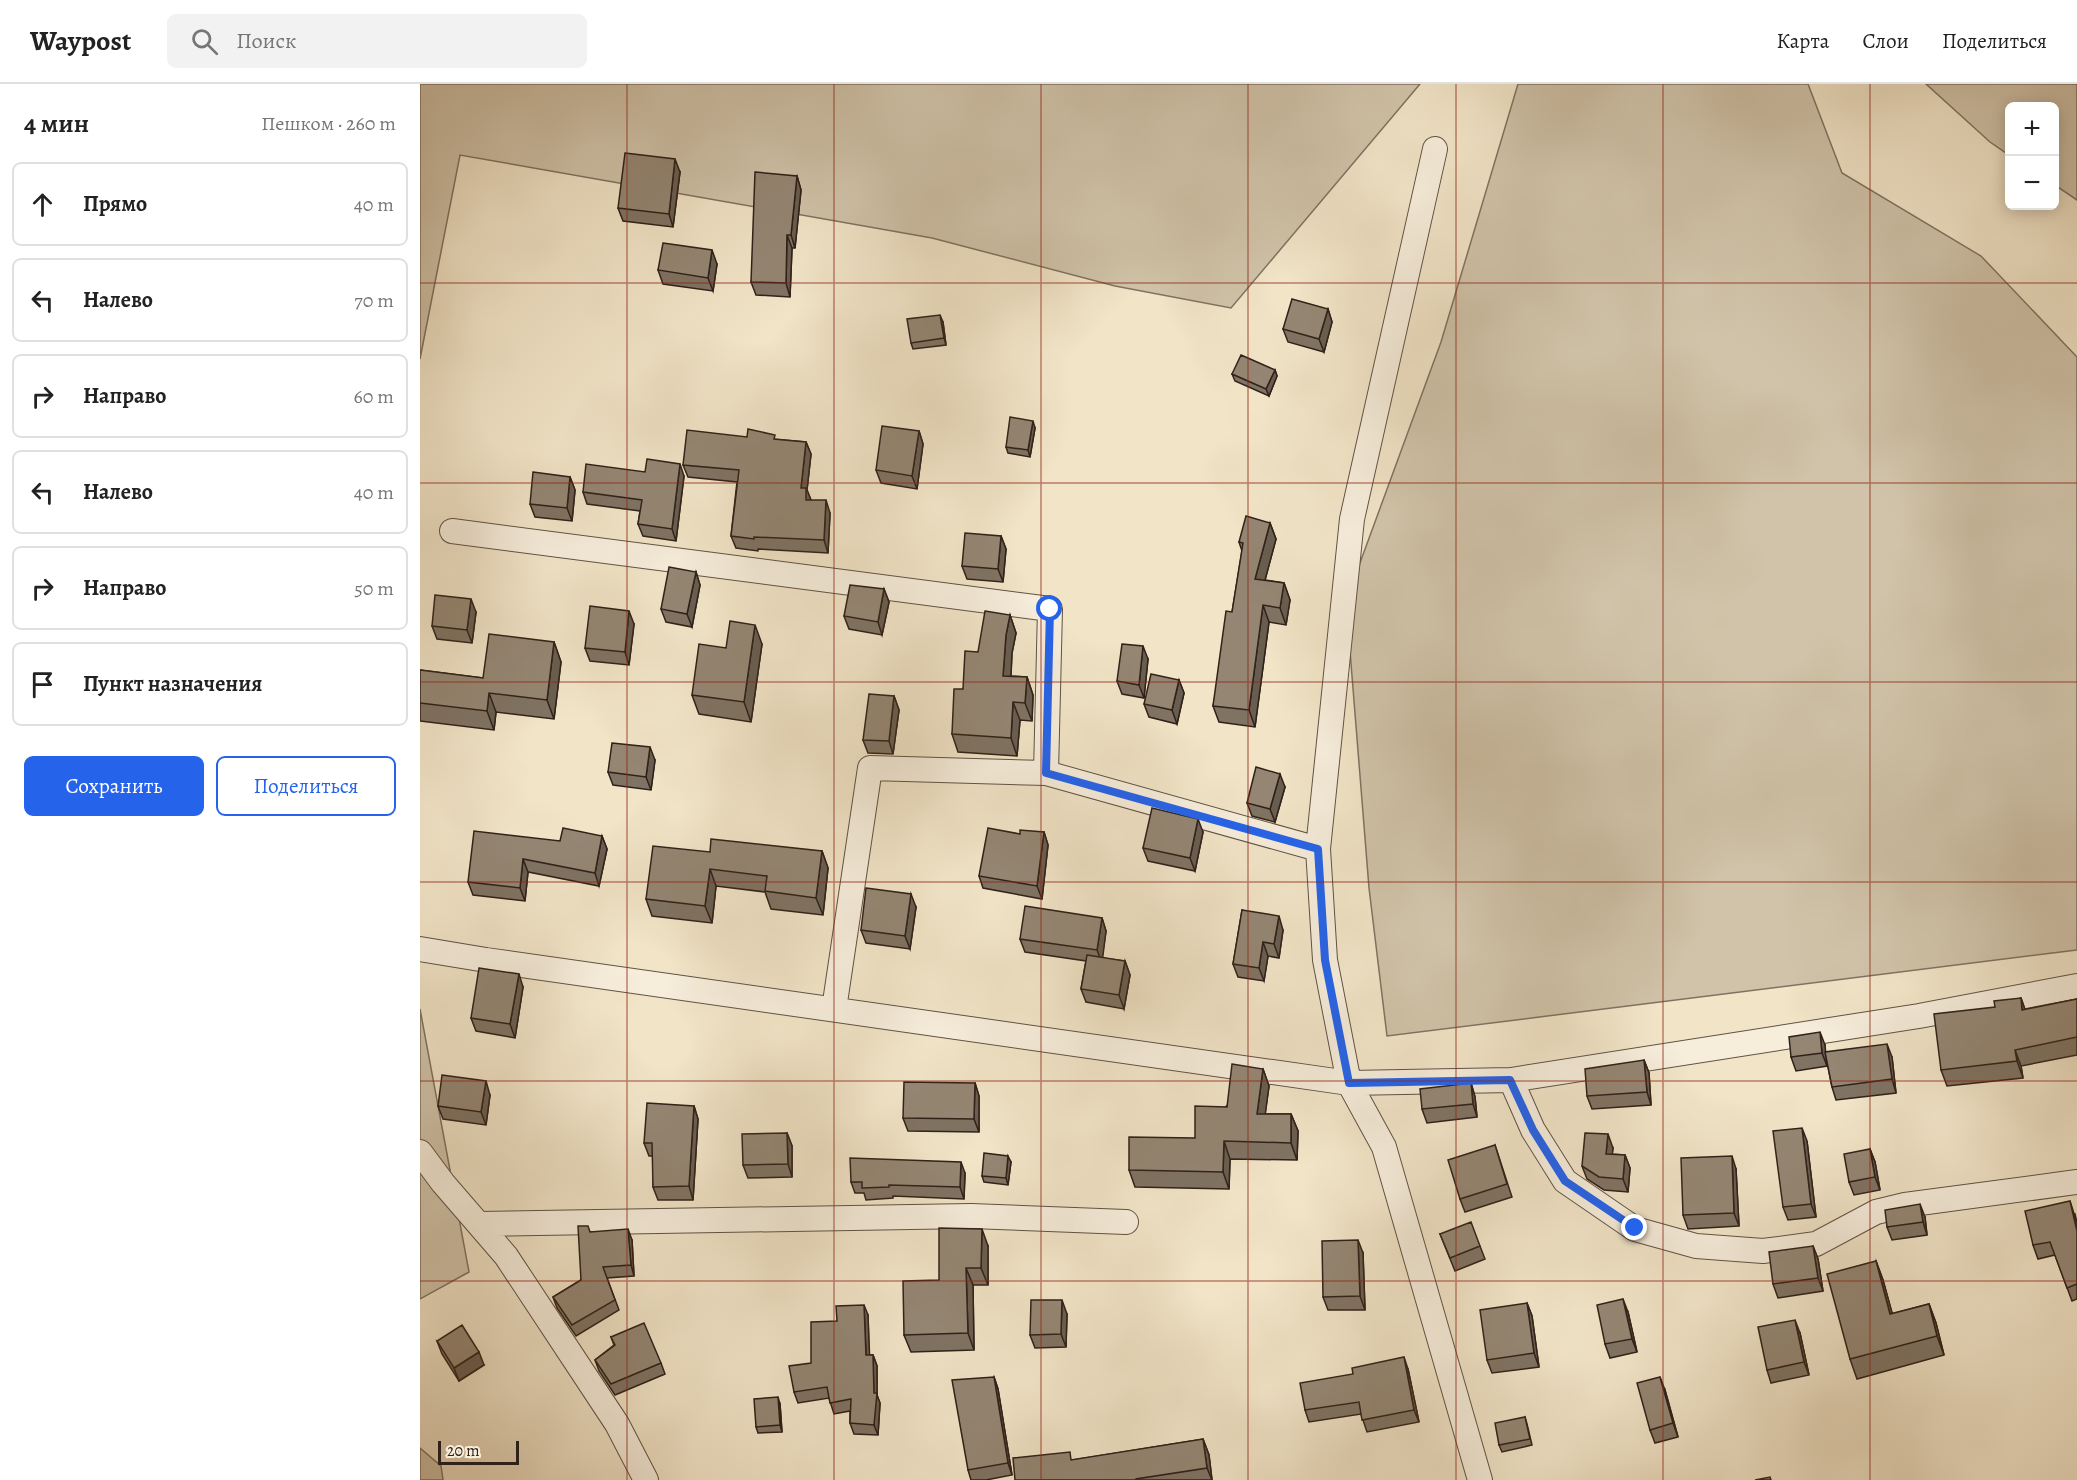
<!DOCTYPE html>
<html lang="ru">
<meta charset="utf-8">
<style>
body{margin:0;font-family:Alegreya,serif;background:#f2f2f2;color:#222}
.controls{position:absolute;right:18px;top:18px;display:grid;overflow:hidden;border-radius:9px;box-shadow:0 3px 15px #0003}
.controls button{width:54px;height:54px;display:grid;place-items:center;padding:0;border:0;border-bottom:2px solid #e0e0e0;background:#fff;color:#222;font:30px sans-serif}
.scale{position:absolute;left:18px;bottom:15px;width:81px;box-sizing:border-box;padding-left:6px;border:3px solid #302119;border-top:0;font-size:16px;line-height:21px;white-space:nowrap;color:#302119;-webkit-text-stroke:4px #f6eddb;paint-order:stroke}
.stop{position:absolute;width:18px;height:18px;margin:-14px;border:4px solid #2563eb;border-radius:50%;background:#fff}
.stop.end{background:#2563eb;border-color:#fff;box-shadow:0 2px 6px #0008}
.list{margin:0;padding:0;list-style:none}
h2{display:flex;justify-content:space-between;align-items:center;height:78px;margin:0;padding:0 24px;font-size:26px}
h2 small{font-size:20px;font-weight:400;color:#767676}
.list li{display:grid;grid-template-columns:39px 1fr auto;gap:18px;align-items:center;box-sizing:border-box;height:84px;margin:0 12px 12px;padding:0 12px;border:2px solid #e0e0e0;border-radius:9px}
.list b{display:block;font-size:22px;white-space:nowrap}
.list em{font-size:20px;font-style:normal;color:#767676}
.actions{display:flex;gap:12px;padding:18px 24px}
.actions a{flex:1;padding:14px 0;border:2px solid #2563eb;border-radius:9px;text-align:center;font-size:21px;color:#2563eb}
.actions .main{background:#2563eb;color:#fff}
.icon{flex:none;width:33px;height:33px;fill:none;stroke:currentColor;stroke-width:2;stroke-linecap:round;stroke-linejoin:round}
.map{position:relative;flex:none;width:1657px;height:1396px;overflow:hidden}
header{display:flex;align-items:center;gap:36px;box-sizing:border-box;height:84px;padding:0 30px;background:#fff;border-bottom:2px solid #e0e0e0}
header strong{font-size:28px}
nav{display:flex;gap:33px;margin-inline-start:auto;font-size:21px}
.search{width:420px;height:54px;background:#f2f2f2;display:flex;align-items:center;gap:15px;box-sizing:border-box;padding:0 21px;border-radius:9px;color:#767676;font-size:22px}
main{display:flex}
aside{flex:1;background:#fff}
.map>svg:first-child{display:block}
.green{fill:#d0c3a9;stroke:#807261;stroke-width:1.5}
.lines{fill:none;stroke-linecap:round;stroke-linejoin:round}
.minor-casing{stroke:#605244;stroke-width:26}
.minor{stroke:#f6eddb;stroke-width:24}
.wall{fill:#7f7363;stroke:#302119;stroke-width:1.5}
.shaded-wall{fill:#685e50;stroke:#302119;stroke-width:1.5}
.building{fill:#948673;stroke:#302119;stroke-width:1.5}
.route{stroke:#2563eb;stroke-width:8}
.grid{fill:none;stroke:#8f2418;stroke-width:1.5;stroke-opacity:0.55}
</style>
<header>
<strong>Waypost</strong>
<div class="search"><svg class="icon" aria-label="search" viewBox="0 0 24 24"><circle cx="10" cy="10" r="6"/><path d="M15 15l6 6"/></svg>Поиск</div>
<nav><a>Карта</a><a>Слои</a><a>Поделиться</a></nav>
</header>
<main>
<aside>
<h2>4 мин<small>Пешком · 260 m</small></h2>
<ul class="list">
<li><svg class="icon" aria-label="ahead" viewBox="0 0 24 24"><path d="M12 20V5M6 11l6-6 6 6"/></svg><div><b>Прямо</b></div><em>40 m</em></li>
<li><svg class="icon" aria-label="left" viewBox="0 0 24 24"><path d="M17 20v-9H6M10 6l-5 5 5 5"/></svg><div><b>Налево</b></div><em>70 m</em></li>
<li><svg class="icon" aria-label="right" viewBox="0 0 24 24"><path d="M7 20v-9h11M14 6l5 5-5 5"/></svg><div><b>Направо</b></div><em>60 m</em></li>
<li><svg class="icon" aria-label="left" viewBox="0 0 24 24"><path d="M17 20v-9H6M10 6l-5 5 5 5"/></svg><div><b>Налево</b></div><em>40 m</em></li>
<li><svg class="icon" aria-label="right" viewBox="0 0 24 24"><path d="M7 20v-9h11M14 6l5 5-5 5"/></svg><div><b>Направо</b></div><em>50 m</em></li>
<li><svg class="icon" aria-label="arrive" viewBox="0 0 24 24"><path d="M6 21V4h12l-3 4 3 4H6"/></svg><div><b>Пункт назначения</b></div></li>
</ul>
<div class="actions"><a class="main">Сохранить</a><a>Поделиться</a></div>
</aside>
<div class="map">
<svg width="1657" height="1396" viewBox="0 0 1657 1396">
<rect width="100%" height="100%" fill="#f1e4c7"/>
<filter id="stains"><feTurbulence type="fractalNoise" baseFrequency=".00333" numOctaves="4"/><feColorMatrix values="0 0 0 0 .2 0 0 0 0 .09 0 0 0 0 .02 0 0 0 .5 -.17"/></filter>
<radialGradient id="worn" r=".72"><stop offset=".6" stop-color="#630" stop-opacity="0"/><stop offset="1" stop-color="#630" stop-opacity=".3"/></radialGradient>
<path class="green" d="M0,0H1000L811,224L695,202L512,154L40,71L0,275Z
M1098,0H1388L1422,89L1561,172L1657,273V866L967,952L949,804L926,517L1021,258Z
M1506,0H1657V116L1635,101L1634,22H1590L1589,71L1570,58Z
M0,925L49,1188L0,1215Z
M0,1364L21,1382L23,1396H0Z"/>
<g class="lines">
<g class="minor-casing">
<path id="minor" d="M1015,65L932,435L898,765L905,876L929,999L964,1063L1060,1396
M32,447L630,525L626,689L898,765
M0,865L66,876L929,999L1091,996L1499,932L1657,902
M414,925L450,684L626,689
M1091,996L1113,1046L1145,1097L1215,1145L1276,1162L1343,1167L1396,1160L1456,1128L1485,1121L1657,1098
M0,1068L23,1099L86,1172L197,1340L226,1396
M59,1140L551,1132L706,1138"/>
</g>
<use href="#minor" class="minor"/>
</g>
<path class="wall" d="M260,88L253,143L203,137L198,124Z
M377,92L381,106L375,164H372L370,213L336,211L331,198Z
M297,180L293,207L243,200L238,186Z
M908,225L912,238L904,268L868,258L863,245Z
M523,238L526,261L493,265L491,259Z
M855,286L857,292L849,312L815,297L812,290Z
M615,344L610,373L588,369L586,363Z
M499,347L503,360L497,405L461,399L456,386Z
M327,353L386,358L391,370L387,406L391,416L410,429L408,469L338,465V467L316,464L311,452L317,398L268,393L263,381Z
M225,388L264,392L256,457L223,452L218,440L220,427L167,420L163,408Z
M150,393L155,406L152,437L115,433L110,420Z
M850,439L856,455L845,496L864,499L870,516L866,541L849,538L835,643L799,638L793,622L812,528L822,467L819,458Z
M581,452L586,465L583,498L547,495L542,482Z
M276,488L280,501L272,543L246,538L241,525Z
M464,505L469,518L462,551L429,545L424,532Z
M56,528L52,559L17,555L12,542Z
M590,531L596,549L592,569L591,592L607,593L613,611L612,637L600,636L597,672L538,668L532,650L543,605L558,568Z
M214,540L209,581L170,577L165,564Z
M134,558L141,578L134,635L76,628L74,646L0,637V586L63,594Z
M342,560L331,638L279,630L272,611L306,564Z
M728,575L724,614L702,610L697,597Z
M759,596L764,609L757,640L729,633L724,620Z
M474,612L479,626L473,670L448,669L443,656Z
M235,676L231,706L193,701L188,688Z
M865,703L855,738L832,732L827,719Z
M624,748L628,761L622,815L563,804L559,792L600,750Z
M783,748L775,787L728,777L723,764Z
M182,752L187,765L179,802L108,788L105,817L53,811L48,798L140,757Z
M402,767L408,784L403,831L351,825L345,808L296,802L292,839L232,832L226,815L290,768Z
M496,823L490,865L446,859L441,846Z
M822,826L863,846L859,874L848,872L844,897L818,893L813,880Z
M682,834L686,847L682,874L705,877L710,891L704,925L666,918L661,905L666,877L605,868L600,855Z
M103,903L95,954L56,947L51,934Z
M1601,914L1605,926L1657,915V971L1601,982L1603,994L1527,1002L1521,986L1575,923Z
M1405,961V968L1472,973L1476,1009L1416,1016L1412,1003L1406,973L1407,982L1376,987L1371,973Z
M1224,976L1229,989L1231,1021L1172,1025L1167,1012Z
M843,985L849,1002L845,1030H871L878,1047L877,1076L810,1075L809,1105L715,1103L709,1086L775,1054Z
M555,999L559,1012V1048L488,1047L483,1034Z
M1051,999L1055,1013L1057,1033L1007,1039L1002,1025Z
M70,1011L66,1041L23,1035L18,1022Z
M274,1022L278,1035L273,1116H238L233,1103V1072H229L224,1059Z
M367,1049L372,1062V1093L328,1094L323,1081Z
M1387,1057L1396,1133L1368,1136L1363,1123Z
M1075,1061L1092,1113L1045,1128L1040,1115Z
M1193,1064L1192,1070L1205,1071L1210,1084L1208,1108L1184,1106L1167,1095L1162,1082Z
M1450,1065L1455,1078L1460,1106L1434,1111L1429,1098Z
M591,1078L588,1101L564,1098L562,1092Z
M1316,1085L1319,1142L1268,1145L1263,1131Z
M545,1089L544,1115L473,1112V1114L446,1116L444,1109H435L431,1098Z
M1655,1130L1657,1139V1215L1652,1217L1635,1171L1618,1175L1613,1161Z
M1505,1133L1507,1151L1472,1156L1467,1143Z
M170,1148L212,1156L214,1192L187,1194L199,1226L156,1252L137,1224L133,1213L161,1196Z
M1020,1150L1060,1162L1065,1175L1035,1187Z
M568,1162V1201H553L554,1266L491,1268L484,1251L519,1196Z
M1393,1162L1398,1175L1403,1207L1358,1214L1353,1200Z
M943,1169L945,1226H908L903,1213Z
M1456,1177L1463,1196L1472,1230L1509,1220L1516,1239L1524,1271L1437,1295L1430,1275Z
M1107,1219L1112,1232L1119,1283L1072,1289L1067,1276Z
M1208,1228L1217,1268L1190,1274L1185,1260Z
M647,1230L646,1263L615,1264L610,1251Z
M448,1231L449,1271H453L457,1282V1311L460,1319L458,1351L434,1350L430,1339V1327L414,1330L409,1314L378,1319L374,1308L417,1237Z
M1380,1249L1389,1291L1351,1299L1347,1286Z
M191,1253L241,1279L245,1290L195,1311L179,1287L175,1276L194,1261Z
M17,1257L64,1281L39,1297L22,1270Z
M988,1285L999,1338L947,1348L941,1330L889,1338L885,1326Z
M574,1293L578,1305L592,1391L566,1396H551L548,1386Z
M1245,1306L1258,1353L1235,1359L1230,1346Z
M360,1320L362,1348L338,1349L336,1343Z
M1105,1333L1107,1340L1112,1361L1082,1368L1079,1361Z
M783,1355L789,1371L792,1396H595L653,1376Z"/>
<path class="shaded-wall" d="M255,75L260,88L253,143L249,130Z
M377,92L381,106L375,164L371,151Z
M367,151L372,164L370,213L366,199Z
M292,166L297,180L293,207L288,194Z
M908,225L912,238L904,268L899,255Z
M520,231L523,238L526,261L524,254Z
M855,286L857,292L849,312L846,305Z
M613,337L615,344L610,373L608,366Z
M499,347L503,360L497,405L492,392Z
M386,358L391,370L387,406L391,416L390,428L381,404Z
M260,380L264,392L256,457L252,445Z
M150,393L155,406L152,437L147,424Z
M406,416L410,429L408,469L404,456Z
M850,439L856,455L841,511L835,495Z
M581,452L586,465L583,498L578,485Z
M276,488L280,501L272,543L267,530Z
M864,499L870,516L866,541L860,524Z
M464,505L469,518L462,551L458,538Z
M51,515L56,528L52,559L47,546Z
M843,521L849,538L835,643L829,626Z
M209,527L214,540L209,581L205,568Z
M590,531L596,549L592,569L590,609L583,592L586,551Z
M335,541L342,560L331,638L324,618Z
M134,558L141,578L134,635L127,616Z
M723,562L728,575L724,614L719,601Z
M607,593L613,611L612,637L605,619Z
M759,596L764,609L757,640L752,626Z
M69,609L76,628L74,646L67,627Z
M474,612L479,626L473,670L469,657Z
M593,618L600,636L597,672L591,654Z
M230,663L235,676L231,706L226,693Z
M860,690L865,703L855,738L850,725Z
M778,735L783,748L775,787L770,774Z
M624,748L628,761L622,815L617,802Z
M182,752L187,765L179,802L175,789Z
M402,767L408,784L403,831L396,814Z
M103,775L108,788L105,817L100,804Z
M290,785L296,802L292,839L285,822Z
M491,810L496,823L490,865L485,852Z
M859,832L863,846L859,874L854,860Z
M682,834L686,847L682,879L677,866Z
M843,858L848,872L844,897L839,884Z
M705,877L710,891L704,925L699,911Z
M99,890L103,903L95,954L90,940Z
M1601,914L1607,931L1602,926Z
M1400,948L1405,961L1407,982L1402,969Z
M1467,960L1472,973L1476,1009L1472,995Z
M1595,966L1601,982L1603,994L1597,977Z
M1224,976L1229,989L1231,1021L1227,1008Z
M843,985L849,1002L843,1047L837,1030Z
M66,997L70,1011L66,1041L61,1028Z
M555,999L559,1012V1048L554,1035Z
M1051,999L1055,1013L1057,1033L1053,1020Z
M274,1022L278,1035L273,1116L269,1102Z
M871,1030L878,1047L877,1076L871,1059Z
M1382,1044L1387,1057L1396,1133L1391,1120Z
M367,1049L372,1062V1093L368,1080Z
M1188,1050L1193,1064L1191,1083L1186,1070Z
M804,1057L810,1075L809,1105L803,1088Z
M1450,1065L1455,1078L1460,1106L1455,1093Z
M1205,1071L1210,1084L1208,1108L1203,1095Z
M588,1072L591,1078L588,1101L586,1094Z
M1312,1072L1316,1085L1319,1142L1314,1129Z
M541,1078L545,1089L544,1115L540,1103Z
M1650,1117L1657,1139V1147Z
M1500,1120L1505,1133L1507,1151L1503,1138Z
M208,1145L212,1156L214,1192L211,1181Z
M562,1145L568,1162V1201L561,1184Z
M938,1156L943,1169L945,1226L940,1212Z
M1393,1162L1398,1175L1403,1207L1398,1194Z
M1456,1177L1463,1196L1478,1250L1470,1230Z
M546,1184L553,1201L554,1266L548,1249Z
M1203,1215L1208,1228L1217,1268L1212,1255Z
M642,1216L647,1230L646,1263L641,1250Z
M1107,1219L1112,1232L1119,1283L1114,1269Z
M1509,1220L1516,1239L1524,1271L1517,1252Z
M444,1221L448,1231L450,1282L446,1271Z
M1375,1236L1380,1249L1389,1291L1384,1278Z
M59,1268L64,1281L39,1297L34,1284Z
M453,1271L457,1282V1311L460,1319L458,1351L454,1341Z
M984,1273L988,1285L999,1338L994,1326Z
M574,1293L578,1305L592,1391L588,1379Z
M1240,1293L1245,1306L1258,1353L1253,1339Z
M358,1313L360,1320L362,1348L360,1341Z
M783,1355L789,1371L792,1396L787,1384Z"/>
<path class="building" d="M205,69L255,75L249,130L198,124Z
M335,88L377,92L371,151H367L366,199L331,198Z
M243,159L292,166L288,194L238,186Z
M872,215L908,225L899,255L863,245Z
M520,231L524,254L491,259L487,235Z
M821,271L855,286L846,305L812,290Z
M590,333L613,337L608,366L586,363Z
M462,342L499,347L492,392L456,386Z
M328,345L355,351L354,355L386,358L381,404H386V416H406L404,456L334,453V455L311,452L319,386L263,381L267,346L327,353Z
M227,375L260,380L252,445L218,440L222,416L163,408L166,380L225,388Z
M113,388L150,393L147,424L110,420Z
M826,432L850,439L835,495L864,499L860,524L843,521L829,626L793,622L806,527L812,528L823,459L819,458Z
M545,449L581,452L578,485L542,482Z
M249,483L276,488L267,530L241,525Z
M430,501L464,505L458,538L424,532Z
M15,511L51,515L47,546L12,542Z
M170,522L209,527L205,568L165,564Z
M565,527L590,531L586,551L583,592L607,593L605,619L593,618L591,654L532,650L534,605H543L545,567L558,568Z
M310,537L335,541L324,618L272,611L279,560L306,564Z
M69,550L134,558L127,616L69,609L67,627L0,619V586L63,594Z
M702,560L723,562L719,601L697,597Z
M731,590L759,596L752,626L724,620Z
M449,610L474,612L469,657L443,656Z
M192,659L230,663L226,693L188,688Z
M836,683L860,690L850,725L827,719Z
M732,724L778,735L770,774L723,764Z
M143,744L182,752L175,789L103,775L100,804L48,798L54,747L140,757Z
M568,744L600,750V746L624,748L617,802L559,792Z
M291,755L402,767L396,814L345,807L347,792L290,785L285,822L226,815L233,762L290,768Z
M446,804L491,810L485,852L441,846Z
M605,822L682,834L677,866L600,855Z
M822,826L859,832L854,860L843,858L839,884L813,880Z
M667,871L705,877L699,911L661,905Z
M59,884L99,890L90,940L51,934Z
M1601,914L1602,926L1657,915V953L1595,966L1597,977L1521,986L1514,930L1575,923L1574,917Z
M1400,948L1402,969L1371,973L1369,953Z
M1467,960L1472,995L1412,1003L1405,968Z
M1224,976L1227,1008L1167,1012L1165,985Z
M812,980L843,985L837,1030H871V1059L804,1057L803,1088L709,1086V1053L775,1054V1022L807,1023Z
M22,991L66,997L61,1028L18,1022Z
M484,998L555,999L554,1035L483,1034Z
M1051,999L1053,1020L1002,1025L1000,1005Z
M227,1019L274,1022L269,1102L233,1103L232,1059H224Z
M1382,1044L1391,1120L1363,1123L1353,1047Z
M367,1049L368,1080L323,1081L322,1050Z
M1165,1049L1188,1050L1186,1070L1205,1071L1203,1095L1179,1093L1162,1082Z
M1075,1061L1087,1100L1040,1115L1028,1076Z
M1450,1065L1455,1093L1429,1098L1424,1070Z
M564,1069L588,1072L586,1094L562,1092Z
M1312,1072L1314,1129L1263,1131L1261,1074Z
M430,1074L541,1078L540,1103L469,1101V1103L442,1104V1098H431Z
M1650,1117L1657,1147V1200L1647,1204L1630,1158L1613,1161L1605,1127Z
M1500,1120L1503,1138L1467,1143L1465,1126Z
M1051,1138L1060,1162L1030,1174L1020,1150Z
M158,1142H168L170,1148L208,1145L211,1181L183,1183L195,1216L152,1241L133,1213L161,1196Z
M519,1144L562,1145L561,1184H546L548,1249L484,1251L483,1197L519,1196Z
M938,1156L940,1212L903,1213L902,1157Z
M1393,1162L1398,1194L1353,1200L1349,1168Z
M1456,1177L1470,1230L1509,1220L1517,1252L1430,1275L1407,1190Z
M1203,1215L1212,1255L1185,1260L1177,1221Z
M611,1216H642L641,1250L610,1251Z
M1107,1219L1114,1269L1067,1276L1060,1226Z
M444,1221L446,1271H453L454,1309H457L454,1341L430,1339L431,1315L410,1319L407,1303L374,1308L369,1282L391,1279V1238L417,1237L416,1222Z
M1375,1236L1384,1278L1347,1286L1338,1243Z
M224,1239L241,1279L191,1300L175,1276L195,1261L191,1253Z
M42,1241L59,1268L34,1284L17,1257Z
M984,1273L994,1326L942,1336L939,1318L885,1326L880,1299L933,1290L932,1284Z
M574,1293L588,1379L548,1386L532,1296Z
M1240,1293L1253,1339L1230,1346L1217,1299Z
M358,1313L360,1341L336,1343L334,1315Z
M1105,1333L1110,1355L1079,1361L1075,1339Z
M783,1355L787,1384L716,1395V1396H595L593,1374L650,1368L651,1376Z
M1350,1393L1351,1396H1335Z"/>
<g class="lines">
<path class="route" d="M630,525L626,689L898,765L905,876L929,999L1090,996L1113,1046L1145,1097L1215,1144"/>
</g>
<path class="grid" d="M207,0V1396M414,0V1396M621,0V1396M828,0V1396M1036,0V1396M1243,0V1396M1450,0V1396M0,199H1657M0,399H1657M0,598H1657M0,798H1657M0,997H1657M0,1197H1657"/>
<rect width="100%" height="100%" filter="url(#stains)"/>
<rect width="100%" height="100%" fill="url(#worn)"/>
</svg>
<div class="controls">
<button>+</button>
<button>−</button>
</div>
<div class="scale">20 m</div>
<div class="stop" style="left:630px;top:525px"></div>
<div class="stop end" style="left:1215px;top:1144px"></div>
</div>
</main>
